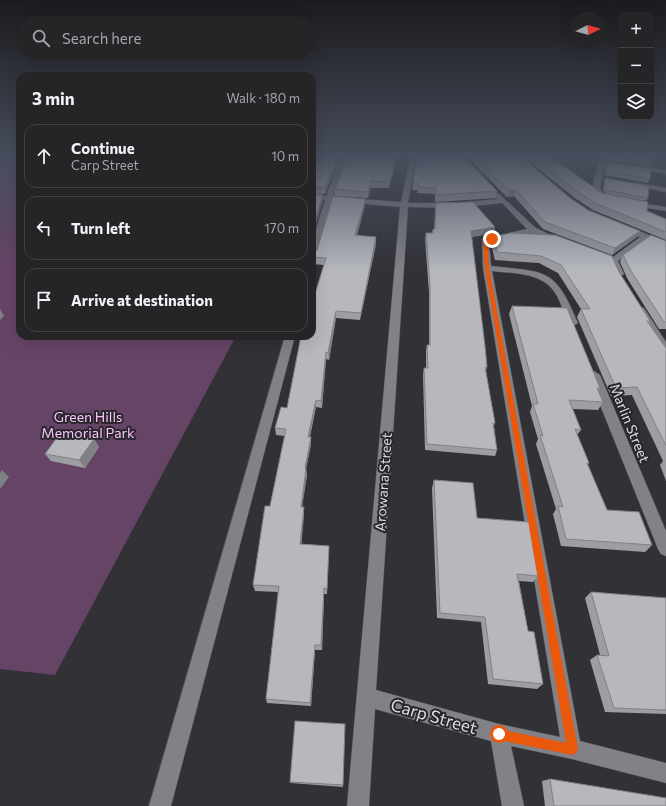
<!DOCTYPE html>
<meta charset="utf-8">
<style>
body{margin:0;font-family:Commissioner,sans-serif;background:#313134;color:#f1f3f6}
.controls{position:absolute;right:12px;top:12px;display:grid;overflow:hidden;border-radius:8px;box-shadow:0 4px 16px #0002}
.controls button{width:36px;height:36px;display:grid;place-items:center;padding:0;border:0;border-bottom:1px solid #424245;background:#252528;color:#f1f3f6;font:20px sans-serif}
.compass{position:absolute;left:570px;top:12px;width:36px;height:36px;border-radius:50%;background:#252528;box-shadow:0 4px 16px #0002;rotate:84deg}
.stop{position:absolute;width:12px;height:12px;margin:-9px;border:3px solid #ea580c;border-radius:50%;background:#fff}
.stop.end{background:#ea580c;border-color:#fff;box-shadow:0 1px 4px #0008}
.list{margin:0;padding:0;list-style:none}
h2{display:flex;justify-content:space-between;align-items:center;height:52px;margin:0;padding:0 16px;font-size:17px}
h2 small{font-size:13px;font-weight:400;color:#a3a5a8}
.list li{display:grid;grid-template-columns:26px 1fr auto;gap:12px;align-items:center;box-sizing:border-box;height:64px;margin:0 8px 8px;padding:0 8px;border:1px solid #424245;border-radius:12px}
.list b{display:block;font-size:15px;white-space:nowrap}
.list p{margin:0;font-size:13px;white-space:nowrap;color:#a3a5a8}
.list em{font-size:13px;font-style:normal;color:#a3a5a8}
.icon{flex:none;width:22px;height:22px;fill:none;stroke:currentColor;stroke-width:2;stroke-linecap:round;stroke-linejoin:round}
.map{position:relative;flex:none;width:666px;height:806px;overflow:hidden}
.search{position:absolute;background:#252528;box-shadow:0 4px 16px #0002;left:16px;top:16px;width:300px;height:44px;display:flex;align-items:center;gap:10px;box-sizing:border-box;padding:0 14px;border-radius:22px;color:#a3a5a8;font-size:15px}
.panel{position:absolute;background:#252528;box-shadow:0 4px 16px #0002;left:16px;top:72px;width:300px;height:268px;border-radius:12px}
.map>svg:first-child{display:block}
.green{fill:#646}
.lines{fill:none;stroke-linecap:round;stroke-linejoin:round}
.street-casing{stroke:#505055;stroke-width:1}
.street{fill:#818187;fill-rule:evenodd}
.wall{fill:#9d9ea3}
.shaded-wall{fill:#7f8185}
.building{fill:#b6b8be;stroke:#7f8185}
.route{fill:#ea580c}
.labels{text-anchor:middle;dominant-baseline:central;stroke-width:4;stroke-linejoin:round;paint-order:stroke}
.park-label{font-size:14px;fill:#fdc1fd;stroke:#27272c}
.street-label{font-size:14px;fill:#dedde1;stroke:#27272c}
.near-street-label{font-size:17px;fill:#dedde1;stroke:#27272c}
</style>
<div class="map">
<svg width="666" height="806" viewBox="0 0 666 806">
<rect width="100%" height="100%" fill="#313136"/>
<path class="green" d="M0,158H20V336H236L55,675L0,669Z"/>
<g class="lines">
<g class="street-casing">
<path id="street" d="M341,158H347L333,197L401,202L410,158H416L408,203H456L498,199L494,195L498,193L536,228L561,240L557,242H554L532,233L489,243L491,266C547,272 555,268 578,323L573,326L569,325C564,316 562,305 557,296C544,272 516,274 492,271L580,741L666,763V783L572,759L511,746L524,806H502L491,741L375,709L369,806H347L400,207L332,201L316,256L312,259V242L325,200L312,199V195L326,196ZM502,203L527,229L482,239L483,268L560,737L499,724L376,690L408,207L456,208Z
M600,158H606L600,189L606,195L614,197V201L600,199L592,189Z
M636,165L666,170V174L634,168L633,167Z
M634,182L666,188V192L632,185V183Z
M628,201L666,207V211L628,205Z
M621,226H627L666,242V248L647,240L618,261L624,274L619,277L614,274L609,260L640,237L621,230Z
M640,307L644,308L666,342V354L662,353L635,310Z
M285,336H295L171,806H149Z
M594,371L600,375L666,531V556L661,554L658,549L588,375Z"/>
</g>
<use href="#street" class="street"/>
</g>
<path class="wall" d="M312,158H340L325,194H312Z
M347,158H397L389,188H371L368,198L335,196V189Z
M416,158H465L497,191L496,198L435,202V194L417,193L418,190H412L417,158Z
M468,158H523L570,198L588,210L640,231L637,237L612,255L543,229L514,196L507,197Z
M525,158H552L555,161L602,193L666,219V240L593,210L575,198Z
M607,158H653L652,163L651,166L608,160Z
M608,162L650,179L648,183L604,175L606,166Z
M605,178L648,198L646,201L606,194L603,190L604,182Z
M436,203L495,227L494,233L472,237L487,367L486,371L495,423L494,426L497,450L495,456L425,450L423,375L424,368H426V351L427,345H429V292L425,239L426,233H432L433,229H434L435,209Z
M365,205L357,236L376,237V244L360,320L336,318L329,360L326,359L322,408L316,407L310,437H311V444L306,469L307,475L302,507L304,514L301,544L329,546L327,594H324L322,650H315L311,706L267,703L266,699L278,592L255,591L253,585L285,436L276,435L275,428L287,408L315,294L324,265L312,264V252L317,250Z
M493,237L619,272L650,321L649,324L666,348V481L660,465L663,461L632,395L611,396L577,317L581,309L558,273L539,263L495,260L491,244Z
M666,241V329H659L627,278L620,262L623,255Z
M512,306L600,388L598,391L603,402L598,410L573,409L581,430L577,435L589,463L588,465L607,510L652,545L645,552L561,546L553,514L556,509L536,444L538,439L530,412L532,406L509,314Z
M94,439L99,447L85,468L51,461L45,454Z
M434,480L477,518L538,576L533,582L519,581L528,631L543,684L537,689L488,684L481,622L437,618L432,488Z
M591,592L666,598V714L605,712L590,660L597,655H600L585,598Z
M550,779L666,806H545L542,781Z
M290,782L343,785V787L291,783Z"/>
<path class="shaded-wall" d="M338,158H340L325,194V188Z
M396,158H397L389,188L390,182Z
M371,181V188L368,198V192Z
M509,190H516L514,196L507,197Z
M323,195V201L312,237V230Z
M366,199L365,205L355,242V235Z
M495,227L494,233L470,237L471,231Z
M640,231L637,237L612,255L615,248Z
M376,237V244L360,320L361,313Z
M0,309L4,316L0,320Z
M336,311V318L329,360L328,353Z
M326,352V359L322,408L321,401Z
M316,400V407L308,444V437Z
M311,437V444L306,469L307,475L301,514V507L305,468Z
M94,439L99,447L85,468L79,460Z
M2,470L9,477L0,489V473Z
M304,507V514L301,550L300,544Z
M324,588V594L322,650L321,645Z
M315,645V650L311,706L310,703Z"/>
<path class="building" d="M312,158H338L325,188L312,187Z
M347,158H396L390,182L371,181L368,192L335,189Z
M417,158H465L497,191L436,195V188L418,187V183H413Z
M476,158H523L570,198L588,210L640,231L615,248L545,222L516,190H509Z
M535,158H552L555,161V160L602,193L648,202L647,211L666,219V232L595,203L577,191Z
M621,158H653L652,163Z
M608,162L651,169L650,179L606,171Z
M605,178L649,186L648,198L607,190L605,186Z
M312,194L323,195L312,230Z
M333,196L366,199L355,235L376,237L361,313L336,311L328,353L326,352L321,401L316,400L308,437H311L305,468L306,469L301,507H304L300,544L329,546L327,589L324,588L321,645H315L310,703L266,699L279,586L253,585L265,506H270L286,429L275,428L281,407L287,408L301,336H312V294H315L326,258L312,257V252L317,250Z
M473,202L495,227L471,231L485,346L487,367H485L495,423H493L497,450L427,444L424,368H428L427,345H430V285L426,233H433V229H435L436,203Z
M511,233L555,235L612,256L619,272L650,321H647L666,348V446L637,387L616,388L581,309H590L561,265L541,256L497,252L493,237Z
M651,235L666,241V322H664L631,271L623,255Z
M512,306L567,308L600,388H597L603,402L569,400L581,430L575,429L589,463H587L607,510L639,512L652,545L566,539L558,506L563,507L540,435L543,436L533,404H538Z
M61,432L94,439L79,460L45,454Z
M434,480L473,483L477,518L529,522L538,576L517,574L528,631L534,632L543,684L493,679L485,617L440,613Z
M591,592L666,598V710L614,708L597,655L609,656Z
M295,721L345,724L343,785L290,782Z
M550,779L666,798V806H554Z"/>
<linearGradient id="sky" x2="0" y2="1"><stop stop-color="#1b1b1e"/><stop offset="0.58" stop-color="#484e5d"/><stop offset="1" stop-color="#484e5d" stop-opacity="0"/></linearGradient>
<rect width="666" height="271" fill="url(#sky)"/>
<path class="route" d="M492,238L493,240L488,242L489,268L578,749L576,753L572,755L499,740L496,738L494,734L496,731L499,729L566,743L485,268L483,241Z"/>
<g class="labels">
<g class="park-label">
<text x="88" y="416">Green Hills<tspan x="88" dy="16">Memorial Park</tspan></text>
</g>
<g class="street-label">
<text transform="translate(630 423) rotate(68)">Marlin Street</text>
<text transform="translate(383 482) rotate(-86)">Arowana Street</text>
</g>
<g class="near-street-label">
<text transform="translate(434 716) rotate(16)">Carp Street</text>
</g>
</g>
</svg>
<div class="controls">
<button>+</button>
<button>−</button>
<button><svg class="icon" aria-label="layers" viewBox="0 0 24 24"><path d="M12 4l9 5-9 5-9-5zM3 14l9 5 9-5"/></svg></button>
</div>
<svg class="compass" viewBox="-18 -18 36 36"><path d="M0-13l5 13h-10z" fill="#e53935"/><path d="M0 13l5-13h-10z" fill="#a3a5a8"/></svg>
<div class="stop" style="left:499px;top:734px"></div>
<div class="stop end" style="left:492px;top:239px"></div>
<div class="search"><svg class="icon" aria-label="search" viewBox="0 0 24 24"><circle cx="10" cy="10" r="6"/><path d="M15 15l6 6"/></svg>Search here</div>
<section class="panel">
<h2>3 min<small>Walk · 180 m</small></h2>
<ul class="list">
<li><svg class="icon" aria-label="ahead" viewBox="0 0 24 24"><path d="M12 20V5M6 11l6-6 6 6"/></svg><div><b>Continue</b><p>Carp Street</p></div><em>10 m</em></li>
<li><svg class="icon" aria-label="left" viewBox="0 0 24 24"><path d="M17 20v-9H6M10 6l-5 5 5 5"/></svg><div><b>Turn left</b></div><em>170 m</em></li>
<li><svg class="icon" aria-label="arrive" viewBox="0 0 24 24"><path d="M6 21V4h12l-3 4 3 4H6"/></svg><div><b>Arrive at destination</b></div></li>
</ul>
</section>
</div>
